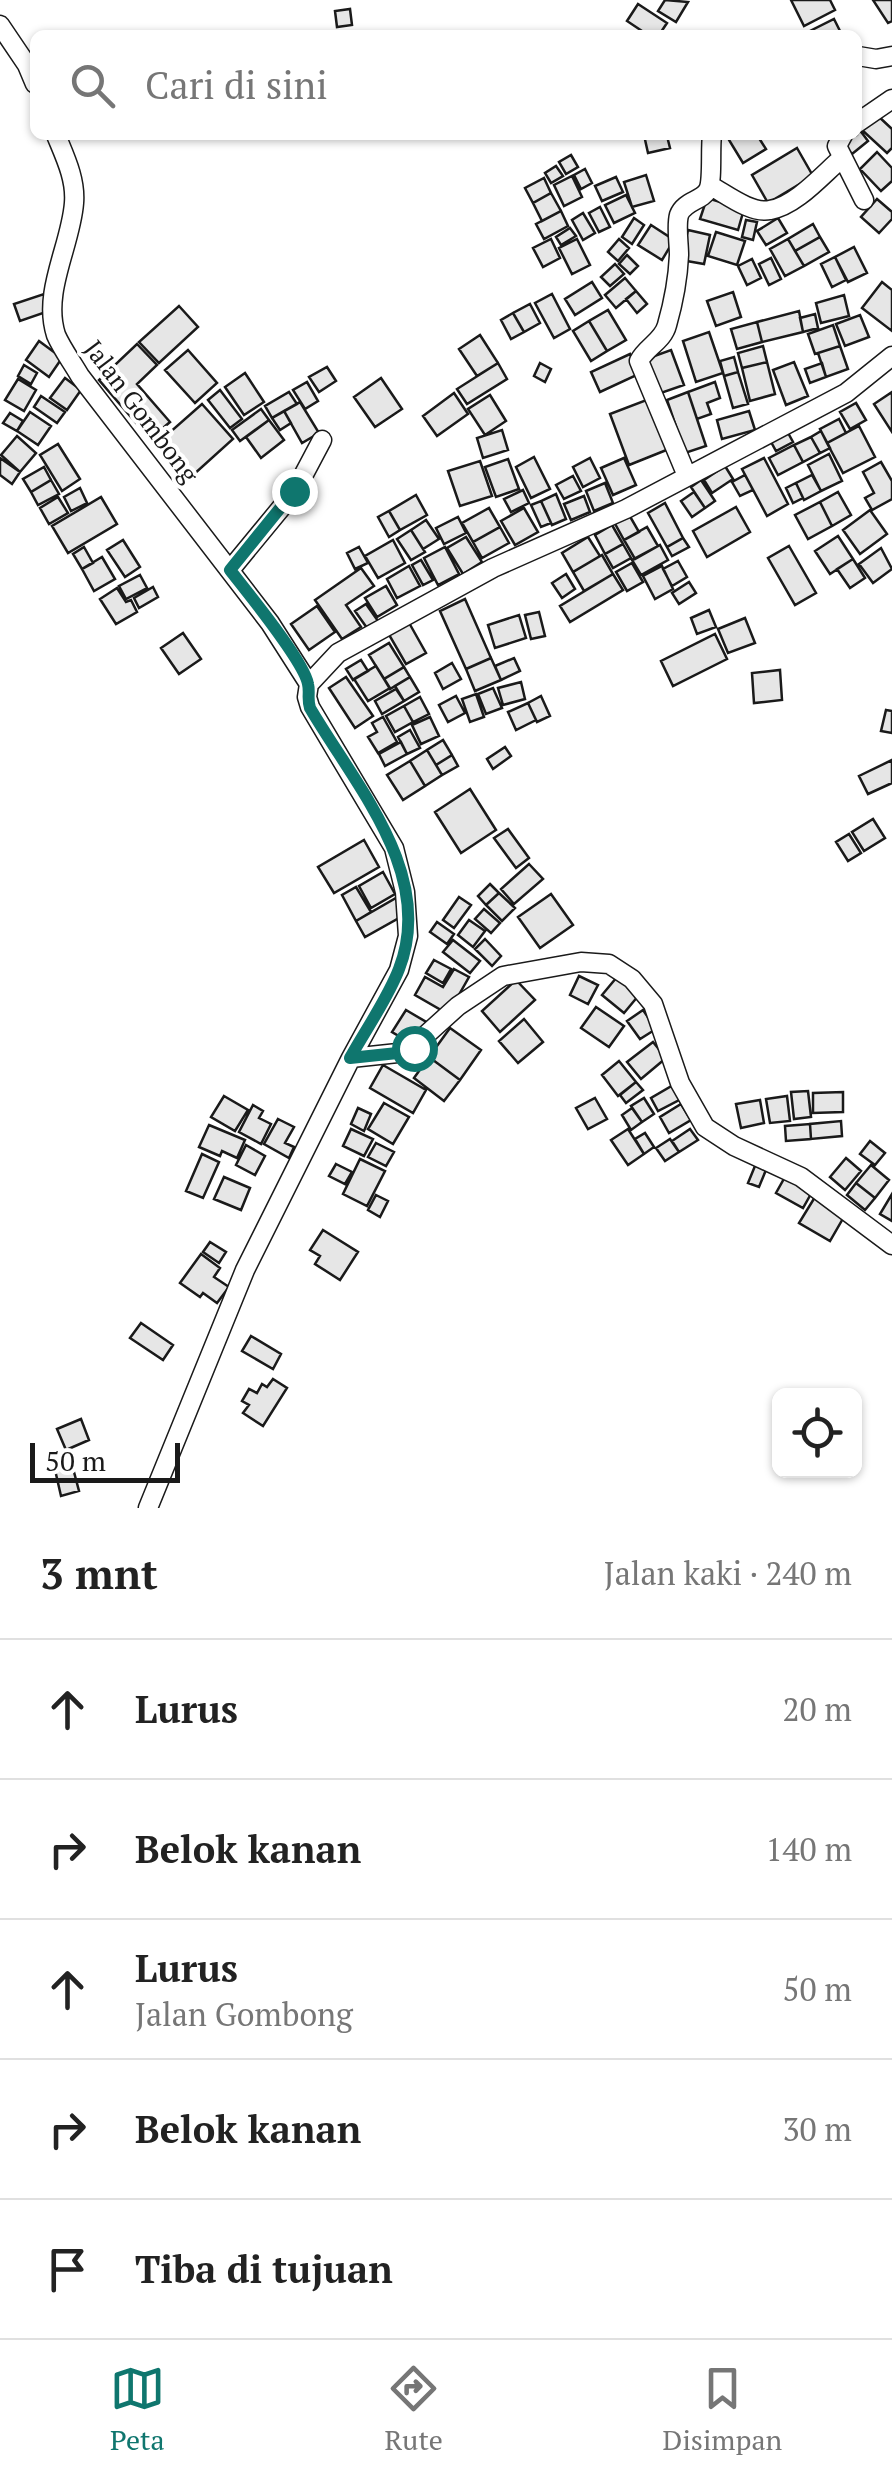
<!DOCTYPE html>
<html lang="id">
<meta charset="utf-8">
<style>
body{margin:0;font-family:"PT Serif",serif;background:#f6f6f6;color:#222}
.controls{position:absolute;right:30px;bottom:30px;display:grid;overflow:hidden;border-radius:15px;box-shadow:0 2px 8px #0004}
.controls button{width:90px;height:90px;display:grid;place-items:center;padding:0;border:0;border-bottom:2px solid #e0e0e0;background:#fff;color:#222;font:50px sans-serif}
.scale{position:absolute;left:30px;bottom:25px;width:150px;box-sizing:border-box;padding-left:10px;border:5px solid #1a1a1a;border-top:0;font-size:28px;line-height:35px;white-space:nowrap;color:#1a1a1a;-webkit-text-stroke:8px #fff;paint-order:stroke}
.stop{position:absolute;width:30px;height:30px;margin:-22px;border:8px solid #0f766e;border-radius:50%;background:#fff}
.stop.end{background:#0f766e;border-color:#fff;box-shadow:0 2px 10px #0008}
.list{margin:0;padding:0;list-style:none}
h2{display:flex;justify-content:space-between;align-items:center;height:130px;margin:0;padding:0 40px;font-size:42px}
h2 small{font-size:32px;font-weight:400;color:#767676}
.list li{display:grid;grid-template-columns:65px 1fr auto;gap:30px;align-items:center;box-sizing:border-box;height:140px;padding:0 40px;border-top:2px solid #e0e0e0}
.list b{display:block;font-size:38px;white-space:nowrap}
.list p{margin:0;font-size:32px;white-space:nowrap;color:#767676}
.list em{font-size:32px;font-style:normal;color:#767676}
.icon{flex:none;width:55px;height:55px;fill:none;stroke:currentColor;stroke-width:2;stroke-linecap:round;stroke-linejoin:round}
.map{position:relative;flex:none;width:892px;height:1508px;overflow:hidden}
.search{position:absolute;background:#fff;box-shadow:0 2px 8px #0004;left:30px;right:30px;top:30px;height:110px;display:flex;align-items:center;gap:25px;box-sizing:border-box;padding:0 35px;border-radius:15px;color:#767676;font-size:38px}
.sheet{height:830px;background:#fff}
nav{display:flex;justify-content:space-around;align-items:center;box-sizing:border-box;height:140px;border-top:2px solid #e0e0e0;background:#fff;font-size:28px;color:#767676}
nav a{display:grid;justify-items:center;gap:5px}
nav .on{color:#0f766e}
.map>svg:first-child{display:block}
.building{fill:#e6e6e6;stroke:#1a1a1a;stroke-width:2.5}
.lines{fill:none;stroke-linecap:round;stroke-linejoin:round}
.street-casing{stroke:#1a1a1a;stroke-width:21}
.street{stroke:#fff;stroke-width:18}
.route{stroke:#0f766e;stroke-width:12}
.labels{text-anchor:middle;dominant-baseline:central;stroke-width:8;stroke-linejoin:round;paint-order:stroke}
.street-label{font-size:25px;fill:#1a1a1a;stroke:#fff}
</style>
<div class="map">
<svg width="892" height="1508" viewBox="0 0 892 1508">
<rect width="100%" height="100%" fill="#fff"/>
<path class="building" d="M665,0L688,2L676,22L658,11Z
M791,0H830L835,10L804,26Z
M873,0H892V21L888,23Z
M638,4L667,23L659,35H648L627,21Z
M350,9L352,25L337,27L335,11Z
M834,19L842,35H812L810,31Z
M877,115L892,129V148L887,153L862,130Z
M859,129L868,141L852,154L842,143L857,135Z
M644,135H673L667,136L670,148L648,153Z
M726,135H757L766,149L743,163Z
M797,148L813,176L768,203L752,175Z
M877,152L892,168V181L881,191L860,169Z
M571,155L578,167L566,174L559,162Z
M556,166L563,176L551,183L545,173Z
M585,169L592,183L581,189L574,175Z
M646,175L654,201L632,207L624,182Z
M572,176L582,197L564,206L554,185Z
M616,177L623,192L602,201L595,186Z
M544,178L551,193L533,203L525,188Z
M551,193L561,211L542,221L533,203Z
M626,195L635,213L614,223L605,205Z
M707,198L744,209L738,230L700,219Z
M877,199L892,212V219L879,233L861,217Z
M600,207L610,227L599,232L589,213Z
M561,211L568,226L544,239L536,224Z
M583,213L595,233L583,240L572,220Z
M634,218L644,225L632,244L622,237Z
M778,218L787,233L766,245L757,231Z
M746,220L757,222L753,240L742,237Z
M813,224L820,237L795,251L788,239Z
M651,225L674,240L662,260L638,245Z
M570,228L576,236L561,245L556,237Z
M688,230L710,235L704,264L681,260Z
M716,232L745,241L737,265L708,256Z
M820,237L829,252L804,266L795,251Z
M551,239L560,258L543,267L533,248Z
M577,239L590,265L572,274L559,248Z
M619,239L629,248L618,261L608,252Z
M788,239L804,266L785,276L770,249Z
M854,247L867,273L848,282L835,257Z
M627,255L638,266L630,274L619,264Z
M835,257L846,280L832,287L821,264Z
M771,258L781,279L769,285L759,264Z
M752,259L761,278L747,285L738,266Z
M615,264L624,274L610,286L601,277Z
M625,278L636,291L616,308L605,295Z
M592,282L602,298L575,315L565,299Z
M882,282L892,290V331L862,308Z
M636,291L647,304L637,313L626,299Z
M733,292L741,317L716,326L707,301Z
M44,294L49,311L20,321L14,304Z
M552,294L570,329L554,338L535,303Z
M844,295L849,316L821,323L816,303Z
M530,304L540,323L524,332L513,313Z
M179,306L198,327L159,363L139,342Z
M608,310L626,340L607,351L589,321Z
M799,311L803,332L762,342L757,322Z
M513,313L524,332L511,339L501,320Z
M815,314L818,328L803,332L800,318Z
M860,315L869,337L845,346L836,324Z
M589,321L607,351L591,361L573,331Z
M757,322L762,342L737,349L731,329Z
M833,325L840,346L815,354L808,334Z
M709,332L723,373L696,382L683,341Z
M480,335L498,363L477,376L459,349Z
M39,341L62,358L49,377L26,360Z
M137,344L157,365L137,384L170,422L150,439L99,380Z
M763,346L767,362L742,368L738,353Z
M840,346L848,369L826,377L818,353Z
M188,350L217,383L195,403L165,370Z
M671,350L684,385L658,394L646,359Z
M630,354L639,374L600,392L591,372Z
M734,357L738,372L724,376L720,361Z
M767,362L775,394L750,401L742,368Z
M794,362L808,396L786,405L773,370Z
M498,363L507,379L467,404L457,389Z
M540,363L551,369L545,382L534,376Z
M822,363L826,377L810,383L805,369Z
M24,365L37,373L31,384L18,376Z
M327,367L336,381L319,392L309,377Z
M738,372L748,404L733,408L724,376Z
M245,373L264,402L244,415L225,387Z
M65,378L81,390L67,410L50,398Z
M381,378L402,409L375,427L354,397Z
M18,379L36,390L24,411L5,400Z
M307,382L318,401L305,409L293,390Z
M715,382L720,398L707,403L711,414L697,419L688,392Z
M220,390L242,419L230,428L208,400Z
M289,392L297,404L272,418L265,406Z
M688,392L706,446L685,453L667,400Z
M892,392V432L874,404Z
M454,393L468,414L437,436L423,416Z
M490,395L506,421L485,435L468,409Z
M41,396L65,412L57,423L34,407Z
M649,399L669,449L629,465L610,414Z
M300,402L319,433L302,443L284,411Z
M856,403L866,420L850,429L840,412Z
M202,404L233,439L192,476L160,441Z
M261,409L269,420L240,441L232,430Z
M284,411L291,423L280,430L272,418Z
M749,411L755,430L722,439L717,420Z
M30,412L51,426L38,445L17,431Z
M10,413L23,421L17,431L3,423Z
M839,419L846,433L827,443L820,429Z
M269,420L284,440L261,458L246,437Z
M859,426L875,457L843,473L827,443Z
M502,430L508,450L483,458L477,438Z
M787,431L793,442L776,451L770,440Z
M821,431L830,448L820,453L811,437Z
M17,436L36,453L20,472L1,455Z
M811,437L820,453L803,462L794,445Z
M58,444L80,479L62,491L40,455Z
M794,445L803,462L778,475L769,458Z
M829,454L842,481L821,491L808,465Z
M534,457L550,489L531,498L516,467Z
M0,458L20,472L12,484L0,475Z
M590,458L600,478L583,487L573,467Z
M624,458L636,485L613,495L601,468Z
M764,458L788,504L767,516L742,469Z
M508,459L519,489L496,497L485,467Z
M480,461L492,496L460,506L448,471Z
M881,462L892,481V499L872,510L865,498L874,493L863,472Z
M725,466L733,479L712,493L704,480Z
M44,467L51,480L31,492L23,479Z
M745,475L753,490L740,496L732,482Z
M812,475L821,491L804,500L796,483Z
M573,476L581,491L564,499L556,485Z
M51,480L59,494L38,505L31,492Z
M701,480L715,501L705,508L691,487Z
M605,483L613,503L594,511L586,491Z
M796,483L803,498L793,503L786,488Z
M80,488L87,503L71,511L64,497Z
M523,490L529,503L511,512L504,499Z
M694,492L705,508L692,517L681,501Z
M838,492L851,515L832,526L820,502Z
M556,494L566,519L552,525L541,501Z
M416,495L427,515L400,530L389,511Z
M584,496L590,512L571,520L564,504Z
M58,497L68,513L49,524L40,508Z
M101,497L117,524L68,553L52,526Z
M541,501L551,523L541,527L531,505Z
M820,502L832,526L808,539L795,515Z
M665,503L683,538L667,547L648,513Z
M736,507L750,532L707,557L693,531Z
M489,508L500,527L473,542L462,523Z
M524,508L538,532L515,545L501,521Z
M870,510L887,534L860,554L843,530Z
M389,511L400,530L389,537L378,517Z
M628,513L639,532L624,540L613,520Z
M458,517L466,533L444,544L436,528Z
M426,520L439,539L423,549L411,530Z
M612,525L623,544L605,554L595,535Z
M500,527L509,543L482,558L473,542Z
M647,527L658,546L635,559L624,540Z
M411,530L425,552L411,560L397,539Z
M838,536L853,559L830,574L815,551Z
M466,537L482,562L463,574L447,548Z
M588,537L600,556L573,572L562,553Z
M683,538L689,547L672,556L667,547Z
M123,540L140,567L125,577L107,550Z
M393,540L405,563L378,578L365,556Z
M623,544L631,558L613,568L605,554Z
M660,545L668,560L641,575L632,560Z
M789,546L816,593L795,605L768,558Z
M84,547L93,563L82,569L73,554Z
M359,547L368,563L355,569L347,553Z
M445,547L459,574L438,585L424,558Z
M881,548L892,569L873,583L859,564Z
M602,555L613,574L584,591L573,572Z
M102,557L115,579L94,591L82,569Z
M853,559L865,578L850,588L837,569Z
M421,560L433,580L423,585L412,565Z
M678,561L687,577L672,586L663,569Z
M632,563L643,582L627,591L616,572Z
M409,566L420,586L397,598L387,579Z
M662,566L673,589L655,599L643,576Z
M361,568L374,586L346,605L361,627L342,639L315,600Z
M566,574L575,589L562,598L552,583Z
M613,574L623,590L570,622L560,606Z
M140,575L147,588L126,599L119,586Z
M689,582L696,593L679,604L672,593Z
M386,586L397,605L377,617L365,598Z
M153,587L158,597L139,608L134,598Z
M117,588L126,602L131,600L137,612L116,624L100,599Z
M465,599L491,658L466,669L440,611Z
M366,604L378,621L367,628L355,611Z
M317,606L335,632L309,650L291,624Z
M709,610L716,627L697,634L691,618Z
M539,612L545,636L531,639L525,615Z
M519,615L526,638L495,648L488,625Z
M745,618L755,643L728,653L718,629Z
M408,621L426,653L406,664L388,633Z
M183,633L201,659L179,674L161,648Z
M715,634L727,659L673,686L661,661Z
M389,643L404,667L384,679L369,655Z
M491,658L501,680L475,691L466,669Z
M514,658L520,671L501,680L495,666Z
M361,660L368,671L353,680L346,669Z
M452,663L461,679L443,689L435,673Z
M376,666L390,688L368,701L354,679Z
M404,667L410,677L390,689L384,679Z
M780,670L782,700L754,703L752,673Z
M346,677L373,716L355,728L329,688Z
M410,677L419,692L404,701L395,686Z
M521,682L525,699L503,705L498,688Z
M493,688L502,708L486,714L478,694Z
M396,689L404,701L382,714L375,701Z
M476,694L484,717L470,722L462,699Z
M456,696L465,713L448,722L439,705Z
M541,696L550,716L537,722L528,703Z
M420,697L429,714L413,722L404,706Z
M528,703L536,720L516,730L508,712Z
M404,706L413,722L395,732L386,716Z
M886,710L892,711V733L881,731Z
M383,717L397,742L378,753L368,737L377,732L372,723Z
M430,717L439,736L421,744L412,725Z
M410,730L420,748L407,754L398,737Z
M443,740L452,755L436,765L427,750Z
M401,742L407,754L385,766L379,754Z
M505,747L511,756L493,769L487,759Z
M427,750L442,775L425,786L410,761Z
M452,755L458,766L442,775L436,765Z
M892,760V783L868,794L859,776Z
M410,761L425,786L403,800L387,775Z
M470,789L496,830L461,853L435,812Z
M873,819L885,838L864,851L852,832Z
M508,829L529,858L516,868L494,838Z
M849,834L861,853L848,861L836,842Z
M364,840L379,867L334,893L318,867Z
M529,864L543,879L514,904L501,889Z
M383,872L395,894L371,908L359,886Z
M490,884L499,893L486,905L478,896Z
M356,887L371,912L356,921L342,895Z
M499,893L515,908L502,921L486,905Z
M551,894L573,925L540,948L518,917Z
M459,897L471,905L454,928L443,920Z
M396,898L406,914L365,937L356,921Z
M484,909L500,923L491,933L475,919Z
M469,920L485,931L473,947L458,935Z
M437,922L454,934L447,944L430,932Z
M485,939L501,956L492,966L475,949Z
M453,940L480,961L470,973L443,952Z
M434,960L451,969L443,983L426,973Z
M454,969L469,977L448,1014L415,995L425,977L443,987Z
M579,976L598,985L588,1004L570,995Z
M617,977L639,995L624,1013L602,995Z
M516,980L535,1000L500,1032L482,1011Z
M596,1007L624,1026L609,1047L581,1028Z
M406,1010L428,1023L414,1045L392,1032Z
M643,1010L656,1029L640,1039L627,1021Z
M524,1019L543,1042L518,1063L499,1041Z
M450,1028L481,1050L460,1080L429,1057Z
M653,1042L666,1058L641,1079L627,1062Z
M429,1057L460,1080L444,1101L414,1078Z
M619,1061L636,1082L618,1096L602,1075Z
M383,1065L426,1090L413,1113L370,1088Z
M636,1082L643,1090L626,1103L620,1095Z
M675,1084L683,1098L658,1111L651,1098Z
M808,1091L811,1117L794,1119L791,1092Z
M843,1092V1112L813,1113V1093Z
M224,1096L248,1110L235,1131L211,1117Z
M787,1096L790,1121L770,1123L766,1099Z
M595,1098L607,1119L588,1129L576,1108Z
M644,1098L654,1114L642,1122L631,1106Z
M760,1100L764,1123L741,1128L736,1104Z
M384,1103L409,1117L393,1144L368,1129Z
M681,1104L691,1120L669,1133L660,1117Z
M253,1105L263,1111L259,1118L271,1124L261,1144L239,1132Z
M358,1108L371,1114L364,1131L351,1124Z
M632,1108L642,1122L631,1130L622,1115Z
M278,1119L294,1127L285,1143L294,1147L289,1158L264,1144Z
M841,1121L842,1136L811,1139L810,1124Z
M810,1124L811,1139L786,1141L785,1126Z
M209,1125L245,1140L237,1158L222,1151L220,1156L199,1147Z
M351,1129L373,1139L364,1156L343,1146Z
M628,1129L644,1154L628,1165L611,1140Z
M690,1129L698,1140L679,1152L672,1141Z
M645,1133L654,1147L644,1154L635,1139Z
M670,1139L679,1152L665,1161L656,1148Z
M870,1141L885,1153L875,1165L860,1154Z
M376,1143L394,1152L386,1166L368,1157Z
M246,1145L265,1156L255,1175L236,1165Z
M202,1154L219,1162L203,1198L186,1191Z
M846,1158L861,1171L845,1190L830,1177Z
M360,1159L385,1171L367,1206L343,1194Z
M757,1161L768,1165L759,1187L748,1183Z
M336,1164L352,1172L345,1184L329,1176Z
M871,1165L889,1180L875,1198L856,1183Z
M224,1177L250,1188L241,1210L214,1199Z
M785,1177L812,1192L803,1208L776,1193Z
M856,1183L875,1198L865,1210L847,1195Z
M892,1194V1221L880,1214Z
M376,1195L388,1201L380,1217L368,1210Z
M815,1197L845,1215L830,1241L799,1223Z
M323,1230L358,1252L340,1280L315,1264L320,1256L310,1250Z
M210,1242L226,1252L219,1263L203,1252Z
M201,1254L220,1268L214,1277L229,1287L217,1303L203,1293L200,1297L180,1283Z
M141,1323L173,1345L163,1360L130,1338Z
M251,1336L281,1354L273,1369L242,1351Z
M273,1379L287,1388L263,1426L243,1413L249,1405L242,1401L249,1389L257,1393L262,1384L267,1387Z
M81,1419L89,1440L66,1450L57,1429Z
M70,1457L79,1491L61,1496L53,1461Z"/>
<g class="lines">
<g class="street-casing">
<path id="street" d="M0,25L27,65L35,84
M858,56L876,59L892,56
M857,123L892,99
M56,135C65,157 76,179 74,203C71,245 42,292 56,335C62,349 72,362 80,376L270,623L309,684
M843,135L837,146L864,200
M711,186C726,194 751,214 770,210C796,206 823,174 842,158
M687,476L639,361C646,347 663,341 667,325C673,304 678,277 679,255C679,243 676,226 679,215C684,201 702,201 708,190C713,181 710,148 712,135
M230,570L295,491L322,440
M351,1058L407,1052L458,1006L503,976L581,962L609,964L632,979L653,1004L680,1083L705,1127L734,1146L801,1177L892,1245
M148,1508L245,1270L351,1058L399,970L408,936L405,892L394,848L310,707L307,697L309,684L338,653L493,568L626,509L846,393L892,356"/>
</g>
<use href="#street" class="street"/>
</g>
<g class="lines">
<path class="route" d="M294,491L230,570C247,592 304,661 308,684C310,692 307,699 310,708C355,785 436,874 399,969C387,1000 366,1029 350,1058L407,1052L414,1048"/>
</g>
<g class="labels">
<g class="street-label">
<text transform="translate(142 411) rotate(53)">Jalan Gombong</text>
</g>
</g>
</svg>
<div class="controls">
<button><svg class="icon" aria-label="locate" viewBox="0 0 24 24"><circle cx="12" cy="12" r="6"/><path d="M12 2v4M12 18v4M2 12h4M18 12h4"/></svg></button>
</div>
<div class="scale">50 m</div>
<div class="stop" style="left:414px;top:1048px"></div>
<div class="stop end" style="left:294px;top:491px"></div>
<div class="search"><svg class="icon" aria-label="search" viewBox="0 0 24 24"><circle cx="10" cy="10" r="6"/><path d="M15 15l6 6"/></svg>Cari di sini</div>
</div>
<section class="sheet">
<h2>3 mnt<small>Jalan kaki · 240 m</small></h2>
<ul class="list">
<li><svg class="icon" aria-label="ahead" viewBox="0 0 24 24"><path d="M12 20V5M6 11l6-6 6 6"/></svg><div><b>Lurus</b></div><em>20 m</em></li>
<li><svg class="icon" aria-label="right" viewBox="0 0 24 24"><path d="M7 20v-9h11M14 6l5 5-5 5"/></svg><div><b>Belok kanan</b></div><em>140 m</em></li>
<li><svg class="icon" aria-label="ahead" viewBox="0 0 24 24"><path d="M12 20V5M6 11l6-6 6 6"/></svg><div><b>Lurus</b><p>Jalan Gombong</p></div><em>50 m</em></li>
<li><svg class="icon" aria-label="right" viewBox="0 0 24 24"><path d="M7 20v-9h11M14 6l5 5-5 5"/></svg><div><b>Belok kanan</b></div><em>30 m</em></li>
<li><svg class="icon" aria-label="arrive" viewBox="0 0 24 24"><path d="M6 21V4h12l-3 4 3 4H6"/></svg><div><b>Tiba di tujuan</b></div></li>
</ul>
</section>
<nav>
<a class="on"><svg class="icon" aria-label="map" viewBox="0 0 24 24"><path d="M3 6l6-2 6 2 6-2v14l-6 2-6-2-6 2zM9 4v14M15 6v14"/></svg>Peta</a>
<a><svg class="icon" aria-label="directions" viewBox="0 0 24 24"><path d="M12 3l9 9-9 9-9-9zM9 14v-3h6M13 9l2 2-2 2"/></svg>Rute</a>
<a><svg class="icon" aria-label="saved" viewBox="0 0 24 24"><path d="M7 4h10v16l-5-4-5 4z"/></svg>Disimpan</a>
</nav>
